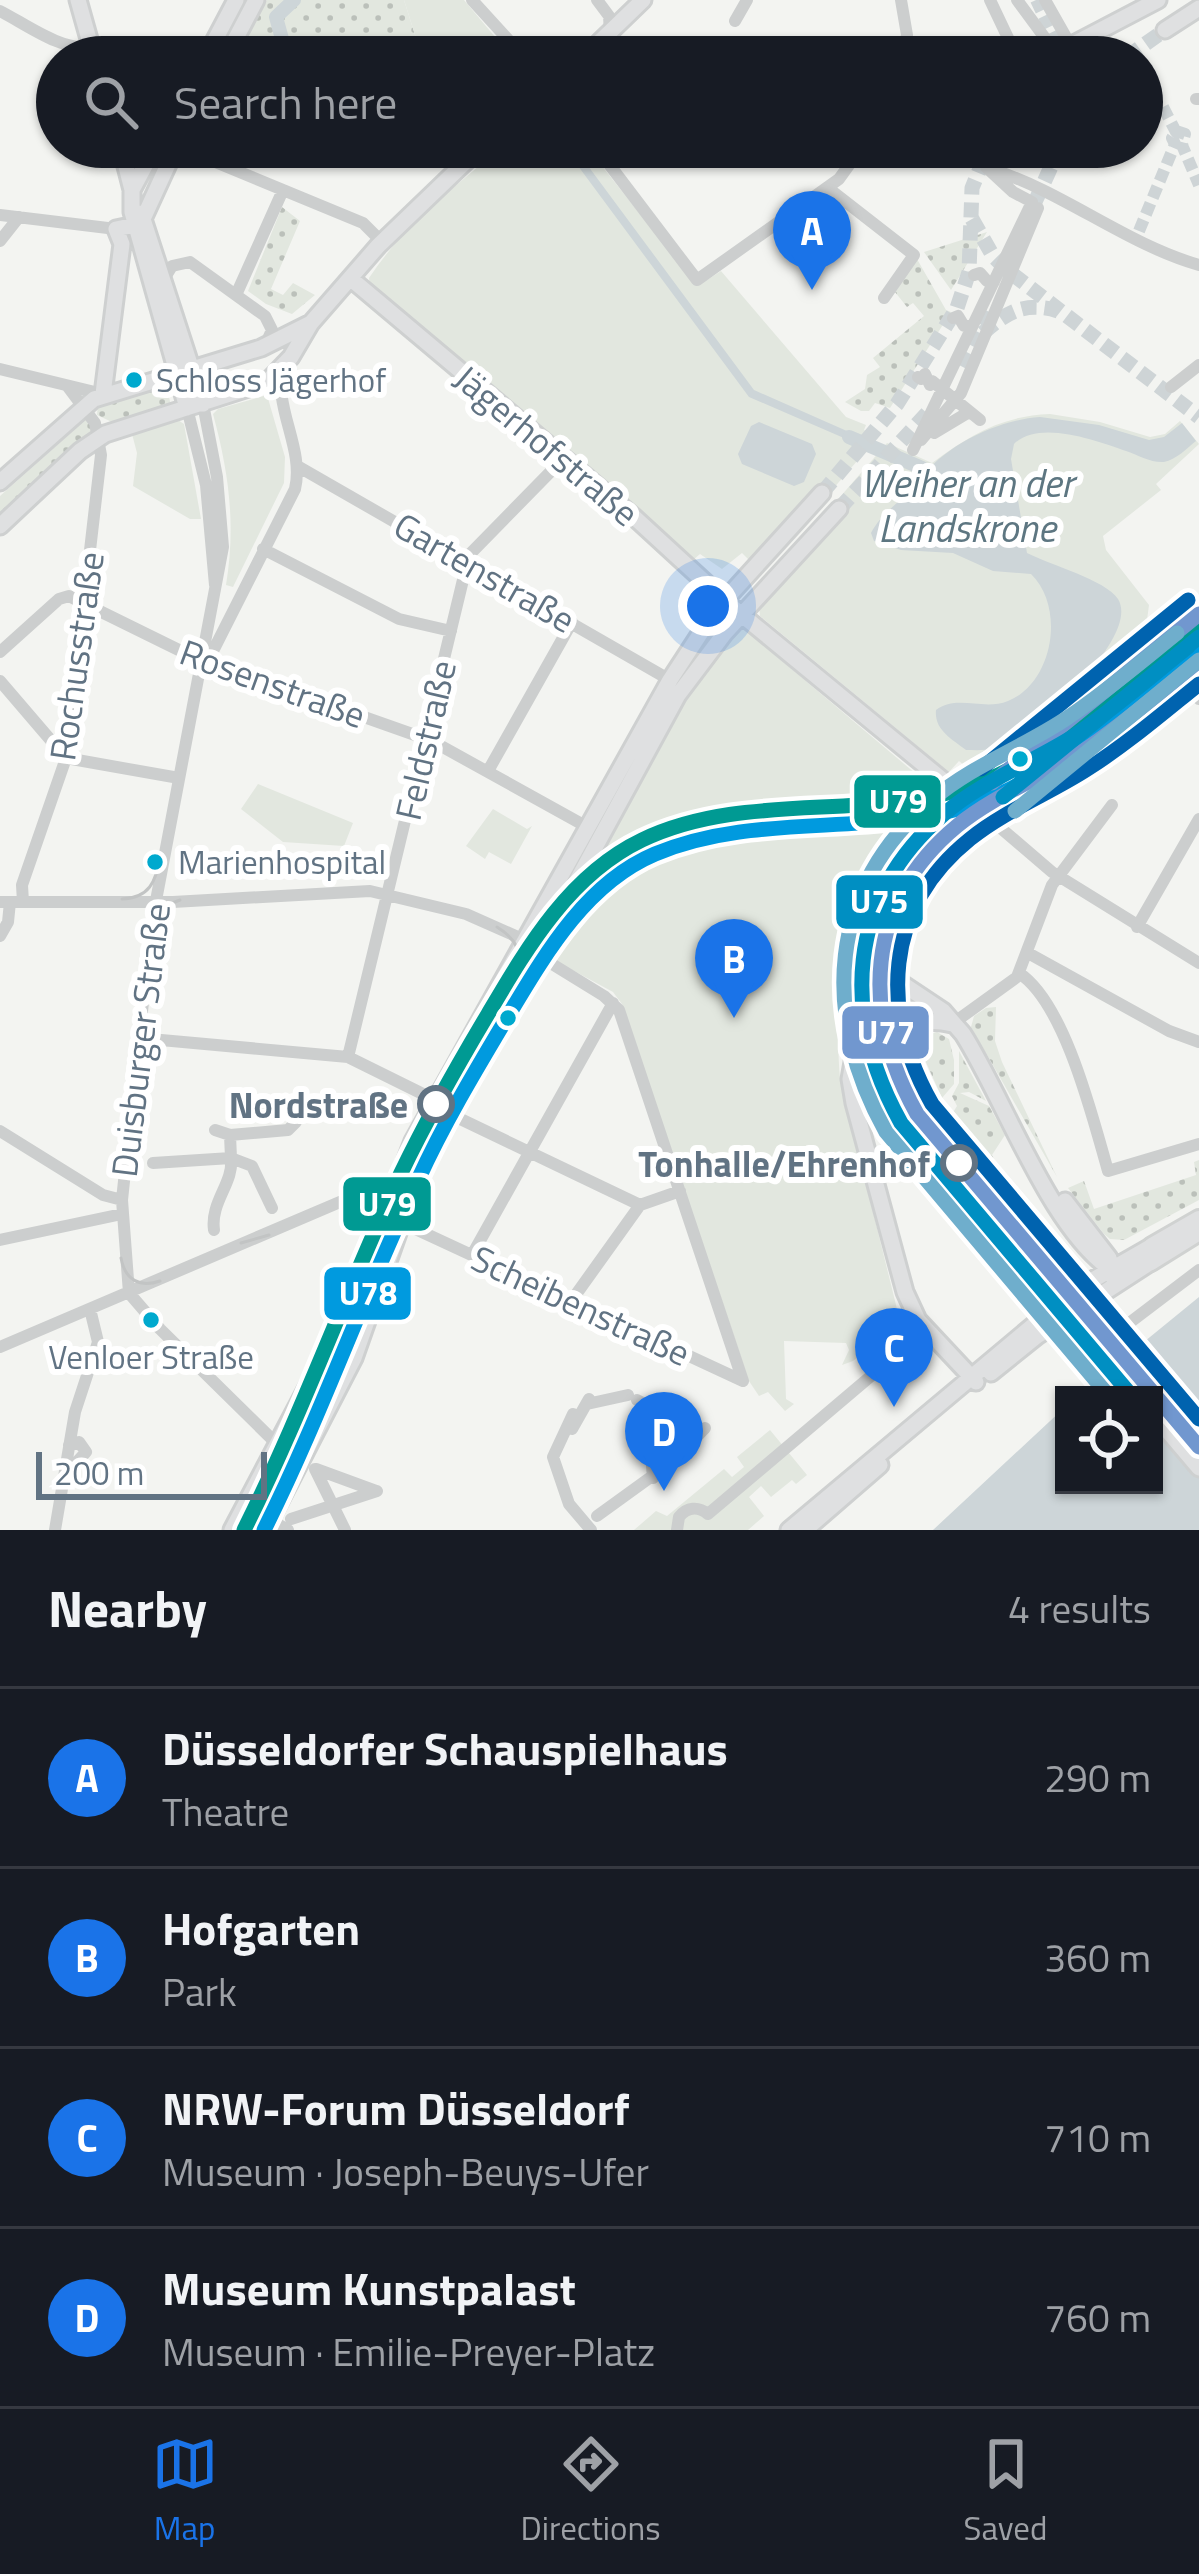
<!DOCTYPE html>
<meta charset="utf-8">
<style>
body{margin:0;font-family:"Titillium Web",sans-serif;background:#20242c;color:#f1f3f6}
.controls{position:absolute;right:36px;bottom:36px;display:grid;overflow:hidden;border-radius:0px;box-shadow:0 3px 9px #0004}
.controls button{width:108px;height:108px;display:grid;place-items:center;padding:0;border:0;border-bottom:3px solid #363941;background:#171b24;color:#f1f3f6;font:60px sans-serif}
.scale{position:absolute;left:36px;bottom:30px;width:231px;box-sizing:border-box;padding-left:12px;border:6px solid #617383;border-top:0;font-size:33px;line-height:42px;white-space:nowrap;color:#617383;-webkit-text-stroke:9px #fff;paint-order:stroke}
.you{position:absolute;left:708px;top:606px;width:42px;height:42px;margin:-30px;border:9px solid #fff;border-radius:50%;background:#1a73e8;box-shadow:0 0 0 18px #1a73e833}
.badge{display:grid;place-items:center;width:78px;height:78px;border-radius:50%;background:#1a73e8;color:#fff;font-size:39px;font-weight:700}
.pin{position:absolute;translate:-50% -99px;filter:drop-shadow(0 3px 6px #0008)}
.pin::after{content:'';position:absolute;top:63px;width:42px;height:36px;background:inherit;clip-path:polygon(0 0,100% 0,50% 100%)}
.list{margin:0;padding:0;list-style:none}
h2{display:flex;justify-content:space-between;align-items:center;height:156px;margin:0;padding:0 48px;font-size:51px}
h2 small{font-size:39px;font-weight:400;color:#9ea1a6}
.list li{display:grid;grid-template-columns:78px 1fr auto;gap:36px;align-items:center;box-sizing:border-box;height:180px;padding:0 48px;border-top:3px solid #363941}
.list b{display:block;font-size:45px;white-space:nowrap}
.list p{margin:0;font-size:39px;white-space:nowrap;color:#9ea1a6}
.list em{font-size:39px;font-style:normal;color:#9ea1a6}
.icon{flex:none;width:66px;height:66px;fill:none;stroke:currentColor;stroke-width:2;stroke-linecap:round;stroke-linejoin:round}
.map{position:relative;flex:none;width:1199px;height:1530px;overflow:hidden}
.search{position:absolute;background:#171b24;box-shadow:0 3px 9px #0004;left:36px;right:36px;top:36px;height:132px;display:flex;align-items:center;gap:30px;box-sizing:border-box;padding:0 42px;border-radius:66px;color:#9ea1a6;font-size:45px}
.sheet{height:876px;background:#171b24}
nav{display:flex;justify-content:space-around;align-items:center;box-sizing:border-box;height:168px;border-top:3px solid #363941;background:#171b24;font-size:33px;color:#9ea1a6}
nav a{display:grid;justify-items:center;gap:6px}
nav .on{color:#1a73e8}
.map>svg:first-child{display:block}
.grass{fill:url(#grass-dots)}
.park{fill:#e2e7df}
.water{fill:#cdd5d8}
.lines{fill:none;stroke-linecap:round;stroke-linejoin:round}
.river{stroke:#cdd5d8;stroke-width:14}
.minor-tunnel{stroke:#ced4d6;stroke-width:12;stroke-dasharray:12 6;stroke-linecap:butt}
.major-tunnel{stroke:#ced4d6;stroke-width:15;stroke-dasharray:15 8;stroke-linecap:butt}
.major-casing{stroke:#ced0d0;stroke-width:21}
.highway-casing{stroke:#d0d2d1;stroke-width:22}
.minor{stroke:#cccece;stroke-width:12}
.major{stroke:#dfe0e1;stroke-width:15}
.highway{stroke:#dfe0e1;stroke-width:16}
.tram{stroke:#c2c4c4;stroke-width:3}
.major-bridge-casing{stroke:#ced0d0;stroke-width:21;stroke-linecap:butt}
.major-bridge{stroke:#dfe0e1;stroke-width:15}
.metro-1-casing{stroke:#fff;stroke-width:24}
.metro-2-casing{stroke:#fff;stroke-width:24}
.metro-3-casing{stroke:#fff;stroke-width:24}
.metro-4-casing{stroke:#fff;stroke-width:24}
.metro-5-casing{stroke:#fff;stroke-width:24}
.metro-6-casing{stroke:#fff;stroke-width:24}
.metro-1{stroke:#009a93;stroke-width:15}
.metro-2{stroke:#009adf;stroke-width:15}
.metro-3{stroke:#7197cf;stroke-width:15}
.metro-4{stroke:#008fc2;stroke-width:15}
.metro-5{stroke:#0063af;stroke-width:15}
.metro-6{stroke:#6faecc;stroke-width:15}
.bus-dot{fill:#00a9ce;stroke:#fff;stroke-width:4.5}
.stop-dot{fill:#fff;stroke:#617383;stroke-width:6}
.labels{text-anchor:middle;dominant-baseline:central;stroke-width:12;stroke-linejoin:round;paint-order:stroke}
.bus-label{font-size:33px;fill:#617383;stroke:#fff;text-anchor:start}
.street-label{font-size:36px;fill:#617383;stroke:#fff}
.stop-label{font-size:36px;font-weight:bold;fill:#617383;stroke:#fff;text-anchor:end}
.water-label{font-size:39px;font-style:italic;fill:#5d7681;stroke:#fff}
.line-badge{stroke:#fff;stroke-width:4.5}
.badge-label{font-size:33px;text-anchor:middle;font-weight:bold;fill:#fff}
</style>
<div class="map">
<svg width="1199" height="1530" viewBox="0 0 1199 1530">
<defs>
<pattern id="grass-dots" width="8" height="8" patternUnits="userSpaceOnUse" patternTransform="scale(3)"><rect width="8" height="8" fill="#e2e7df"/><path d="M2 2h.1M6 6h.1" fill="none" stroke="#bbc0ba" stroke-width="1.8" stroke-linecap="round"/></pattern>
</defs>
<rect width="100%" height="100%" fill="#f3f4f1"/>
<path class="grass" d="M267,0H404L422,57H236Z
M282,207L300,221L271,289L283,295L293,283L315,295L292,314L266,304L248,291Z
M987,232L951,290L924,252Z
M917,259L946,310L951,312L890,408L875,403L869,411H861L845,402L865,389L867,375L880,367L873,358L924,316L913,303L907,307L895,292Z
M166,383L171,406L114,423L97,415L98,403C121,395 144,398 166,383Z
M83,412L96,435L75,444L0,513V496L73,431V423Z
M954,815L969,829L912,893L883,1025C875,953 895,890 947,839L938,829C864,900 850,1006 894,1096L875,1076L859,1026L866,930L899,861Z
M996,1007L995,1041L1002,1062L1057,1177L971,1027L974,1016L986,1008Z
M937,1032L949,1039L954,1060V1084L942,1098L920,1049L924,1036Z
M959,1051L986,1101L969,1092L960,1093L989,1106L1005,1135L992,1155L1019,1204L952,1114L957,1106L952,1096L959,1083Z
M1199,1160V1200L1124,1240L1110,1239L1104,1234L1068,1188L1084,1181L1094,1209L1196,1175L1194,1162Z
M385,1226L392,1229L358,1331L305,1446L294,1425L331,1364L366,1283Z"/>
<path class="park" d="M404,0H464L512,57H422Z
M502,147H587L692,280H707L721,271L846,417L866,425L864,430L870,433L863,442L870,446L826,497L799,509L750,561L742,553L722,569L700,554L692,561L641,511L370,287L369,278C404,225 453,188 502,147Z
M267,395L285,457L284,483L233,587L226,585C236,525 229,473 213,414L218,409Z
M1050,414L1100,422L1150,437L1165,434L1180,421L1199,444L1156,484L1161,490L1103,536L1106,550L1149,605L1144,643L989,771L981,770L975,775L959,761L949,772L760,616L759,606L833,505L887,443L932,463C970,435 1001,416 1050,414Z
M178,420L184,424L201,519H190L133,486L137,453L132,434Z
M742,627L935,790L930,796L941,805C922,820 900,835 885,854C844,903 834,1016 840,1078L897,1309L884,1321L891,1329L853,1361L842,1365L849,1350L846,1343L784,1341L786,1399L794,1404L785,1411L768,1392L759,1396L749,1381L622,1004L613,992L552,959L549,952L682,700L707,664Z
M258,784L353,823L344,846L283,842L241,809Z
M493,809L527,829L532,826L511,864L489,852L485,859L466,846Z
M770,1430L807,1475L796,1484L792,1480L771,1497L761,1486L749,1497L764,1516L748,1530H634L656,1511L667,1516L724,1469L732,1477L744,1467L737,1457Z"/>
<path class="water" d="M564,147H574L754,390L865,439L860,445L749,397Z
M1040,417L1099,425L1149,440L1164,437L1182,423L1196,441C1187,448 1176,460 1164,462C1151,463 1138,455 1126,451C1097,441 1039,419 1014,444L1011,459L1027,553C1048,564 1106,580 1118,599C1142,638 1028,738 994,748C985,751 975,750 966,750C952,739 934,730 936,710C957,694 983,711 1008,701C1053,683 1066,608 1031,574L993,571L953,553L901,550L874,541L871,533C883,510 906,499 921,478C945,446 996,420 1040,417Z
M759,422L812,444L816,454L804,482L794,486L742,464L738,454L751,426Z
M1199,1297V1530H933L1064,1408V1485H1154V1395H1079Z"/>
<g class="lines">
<path class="river" d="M287,57L276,17L294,0
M849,437L922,468"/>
<path class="minor-tunnel" d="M1036,0L1063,56
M1163,107L1176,132L1182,133
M1176,131L1185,134L1182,145L1199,185
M1139,231L1175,144L1172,138L1176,132"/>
<path class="major-tunnel" d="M1127,57L1165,30
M1035,202L1060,147
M972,219L993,256L1007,270L1199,417
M983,333C1007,312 1025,301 1058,311
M959,365L989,306
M822,493L897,404L957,308L969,272L972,188L989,147
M839,509L930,410"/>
<g class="major-casing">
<path id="major" d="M78,0L94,57
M1165,30L1199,8
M206,57L236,0
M226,57L256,0
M584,57L643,0
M1049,57L1158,0
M121,147L132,190
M155,147L132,190V212L187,408
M141,213L203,404
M143,219L176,147
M350,278L633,516L731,606L990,819
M103,394L122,244L116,229L135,225
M0,482L94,399L261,348L311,323
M0,526L80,451L105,434L267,382L291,357L311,323L378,246L481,147
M889,975L943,1011L963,1034C1005,1100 1052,1234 1115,1272
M856,1045L850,1079L854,1103L905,1292L918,1320L976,1382
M903,1057L902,1040C915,1020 930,1019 952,1024
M1065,1201L1109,1258L1111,1275
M1061,1274C1013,1218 928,1134 901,1069C871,994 894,911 949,855L1199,649
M1045,1287L908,1130L868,1067L853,1010L860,939L877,890L902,853L965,800L1005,779L1199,622
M991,1373L1037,1336L1151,1262
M1154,1415L1199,1468
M232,1530L351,1304L413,1141L670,680L715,611L822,493
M265,1530L354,1358L422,1165L678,695L724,634L839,509
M789,1530L1048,1313L1084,1285L1152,1246
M805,1530L880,1465"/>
</g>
<g class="highway-casing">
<path id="highway" d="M1152,1246L1199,1219
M1151,1262L1199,1232"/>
</g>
<path class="minor" d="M472,0L524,57
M597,0L609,16L610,34
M901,0L907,35L901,57
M990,0L1017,57
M1017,0L1045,38L1050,56
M1045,0L1071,46
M0,11C24,23 64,53 90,46
M735,21L747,0
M1196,99H1199
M179,147L363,223L382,242
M596,147L697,280L839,179L862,147
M994,170C1065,193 1126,244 1199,265
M828,188L914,255L884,298
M0,215L116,229L139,245
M0,241L19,217
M974,275L980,273L987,281L994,282
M162,282L172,266L190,262L265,316L272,330L265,346
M236,295L283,190
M953,318L958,316L964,326H972
M0,369L103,394
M918,377L921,379L925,374L930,385L932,381L980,420
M1171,387L1199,365
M187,408L206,485L215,585
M934,433L969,412
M921,440L961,393L1038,208
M913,450L1032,202L1013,192L986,167
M299,467L670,680
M263,549L399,619L451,631
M0,652L59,599L69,596L191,656L432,741L589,828
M1160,654L1199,699
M204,660L212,653L295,489C305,447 271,405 284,365
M0,681L66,758L179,778
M488,771L572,622
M990,819L1052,872L1199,963
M0,902H173L370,891L466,914L529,942
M23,902L22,885L66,758L101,455L95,423L68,387
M1137,927L1199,819
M0,936L8,922L10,902
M1028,953L1169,1031L1199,1042
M517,957L528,952L539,956L604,996L619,1010L743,1381
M1019,973C1065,1003 1093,1119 1108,1171L1199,1144
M952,1024L1017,977L1052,885L1112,805
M139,1038L348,1057L435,1100
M348,1057L469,555L564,458
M450,1114L640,1205
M215,1130L230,1135L288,1130L296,1122
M0,1131L103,1195L122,1200
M230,1135L231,1158L252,1166L272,1208
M153,1163L231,1158C234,1183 210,1202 214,1230
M395,1201L393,1213L409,1226L743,1381
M0,1240L122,1214
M472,1255L613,1003
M129,1293L122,1200L151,927L223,547L217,477L203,404
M129,1293L160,1329L282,1449L288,1470L269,1504L270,1517
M572,1300L640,1205L680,1191
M1120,1330L1199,1270
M0,1347L361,1193L375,1196L384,1211
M637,1400L647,1405L653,1478
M587,1404L628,1395
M647,1405L701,1432
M573,1414L553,1457L569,1504L591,1530
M572,1429L589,1399
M315,1469L345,1530
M316,1469L376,1491
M65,1475L86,1452L79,1442L69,1445
M257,1490L258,1513L288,1530
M708,1514L917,1337
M597,1516L673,1461L705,1428
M291,1519L377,1491
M55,1530L75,1412L98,1342L90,1309
M677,1530L679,1517C687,1507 698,1506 708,1514"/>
<use href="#major" class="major"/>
<use href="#highway" class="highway"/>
<path class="tram" d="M122,899C149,898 156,882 160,857
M151,927L160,908L180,900
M497,927C520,941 526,960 514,984
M241,1243L269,1235
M121,1258C125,1280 140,1288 160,1281"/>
<g class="major-bridge-casing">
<path id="major-bridge" d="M1061,1274L1199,1436
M1045,1287L1137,1395"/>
</g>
<use href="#major-bridge" class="major-bridge"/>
<g class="metro-1-casing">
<path id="metro-1" d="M244,1530C302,1414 346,1291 401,1173C427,1119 457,1066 488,1014C527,948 569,875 642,840C742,792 858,820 962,789C1055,761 1123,681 1199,625"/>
</g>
<g class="metro-2-casing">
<path id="metro-2" d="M264,1530C321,1416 363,1295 418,1180C443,1125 474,1073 505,1021C543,958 584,884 655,854C755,812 866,837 968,806C1060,778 1124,702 1199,647"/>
</g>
<g class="metro-3-casing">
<path id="metro-3" d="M1199,661C1161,691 1124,724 1083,751C1043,777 995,795 957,826C864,903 861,1014 917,1114L1199,1447
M992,783L1199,614"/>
</g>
<g class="metro-4-casing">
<path id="metro-4" d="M1003,797L1199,637
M1131,1395L901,1123C841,1015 846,898 944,814C981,782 1029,764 1071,738C1112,711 1149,678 1188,647"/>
</g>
<g class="metro-5-casing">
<path id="metro-5" d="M1199,684C1163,713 1128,743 1089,768C1051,793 1006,810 970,839C883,909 880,1012 932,1104L1199,1419
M981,769L1188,600"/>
</g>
<g class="metro-6-casing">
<path id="metro-6" d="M1015,811L1199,660
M1108,1395L886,1132C821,1016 827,888 933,799C973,765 1024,747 1067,718C1106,692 1141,662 1177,633"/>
</g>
<use href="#metro-1" class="metro-1"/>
<use href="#metro-2" class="metro-2"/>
<use href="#metro-3" class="metro-3"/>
<use href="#metro-4" class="metro-4"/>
<use href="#metro-5" class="metro-5"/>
<use href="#metro-6" class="metro-6"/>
</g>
<g class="bus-dot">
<circle cx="134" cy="380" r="10"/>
<circle cx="1020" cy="759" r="10"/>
<circle cx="155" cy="862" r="10"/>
<circle cx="508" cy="1018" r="10"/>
<circle cx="151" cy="1320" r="10"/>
</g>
<g class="stop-dot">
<circle cx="436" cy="1104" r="16"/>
<circle cx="959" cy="1163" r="16"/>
</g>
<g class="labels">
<g class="bus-label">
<text x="156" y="380">Schloss Jägerhof</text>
<text x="178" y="862">Marienhospital</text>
<text x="151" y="1357" text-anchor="middle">Venloer Straße</text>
</g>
<g class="street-label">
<text transform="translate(547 445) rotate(40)">Jägerhofstraße</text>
<text transform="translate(485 572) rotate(30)">Gartenstraße</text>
<text transform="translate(76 656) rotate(-82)">Rochusstraße</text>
<text transform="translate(273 683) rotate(20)">Rosenstraße</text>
<text transform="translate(425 740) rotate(-77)">Feldstraße</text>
<text transform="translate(140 1040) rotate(-83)">Duisburger Straße</text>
<text transform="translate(581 1305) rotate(25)">Scheibenstraße</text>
</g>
<g class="stop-label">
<text x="408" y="1104">Nordstraße</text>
<text x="930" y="1163">Tonhalle/Ehrenhof</text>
</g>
<g class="water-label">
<text x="967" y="482">Weiher an der<tspan x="967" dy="45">Landskrone</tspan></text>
</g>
</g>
<g class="line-badge">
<rect x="852" y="773" width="91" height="57" rx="12" fill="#009a93"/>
<rect x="834" y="873" width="91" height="58" rx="12" fill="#008fc2"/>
<rect x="840" y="1004" width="91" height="57" rx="12" fill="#7197cf"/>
<rect x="341" y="1175" width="92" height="58" rx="12" fill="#009a93"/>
<rect x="322" y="1265" width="91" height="57" rx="12" fill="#009adf"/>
</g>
<g class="badge-label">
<text x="898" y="813">U79</text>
<text x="879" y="913">U75</text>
<text x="886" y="1044">U77</text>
<text x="387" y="1216">U79</text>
<text x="368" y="1305">U78</text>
</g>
</svg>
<div class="controls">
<button><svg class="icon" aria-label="locate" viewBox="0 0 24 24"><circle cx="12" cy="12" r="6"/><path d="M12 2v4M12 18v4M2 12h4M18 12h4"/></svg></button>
</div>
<div class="scale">200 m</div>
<div class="you"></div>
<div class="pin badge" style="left:812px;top:290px">A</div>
<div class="pin badge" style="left:734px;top:1018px">B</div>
<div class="pin badge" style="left:894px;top:1407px">C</div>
<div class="pin badge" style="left:664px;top:1491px">D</div>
<div class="search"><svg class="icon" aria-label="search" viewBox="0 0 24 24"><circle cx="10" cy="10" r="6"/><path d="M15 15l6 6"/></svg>Search here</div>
</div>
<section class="sheet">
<h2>Nearby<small>4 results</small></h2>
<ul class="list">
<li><span class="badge">A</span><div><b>Düsseldorfer Schauspielhaus</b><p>Theatre</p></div><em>290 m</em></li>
<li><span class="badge">B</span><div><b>Hofgarten</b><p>Park</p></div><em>360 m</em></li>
<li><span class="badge">C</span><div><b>NRW-Forum Düsseldorf</b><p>Museum · Joseph-Beuys-Ufer</p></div><em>710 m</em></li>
<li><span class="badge">D</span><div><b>Museum Kunstpalast</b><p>Museum · Emilie-Preyer-Platz</p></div><em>760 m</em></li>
</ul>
</section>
<nav>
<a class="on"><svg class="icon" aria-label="map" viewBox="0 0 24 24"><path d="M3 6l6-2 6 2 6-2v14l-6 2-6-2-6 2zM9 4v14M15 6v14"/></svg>Map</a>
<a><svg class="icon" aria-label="directions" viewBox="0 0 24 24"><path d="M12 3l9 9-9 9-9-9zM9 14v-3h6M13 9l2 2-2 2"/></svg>Directions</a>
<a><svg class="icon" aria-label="saved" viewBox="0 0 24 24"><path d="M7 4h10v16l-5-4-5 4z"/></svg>Saved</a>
</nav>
